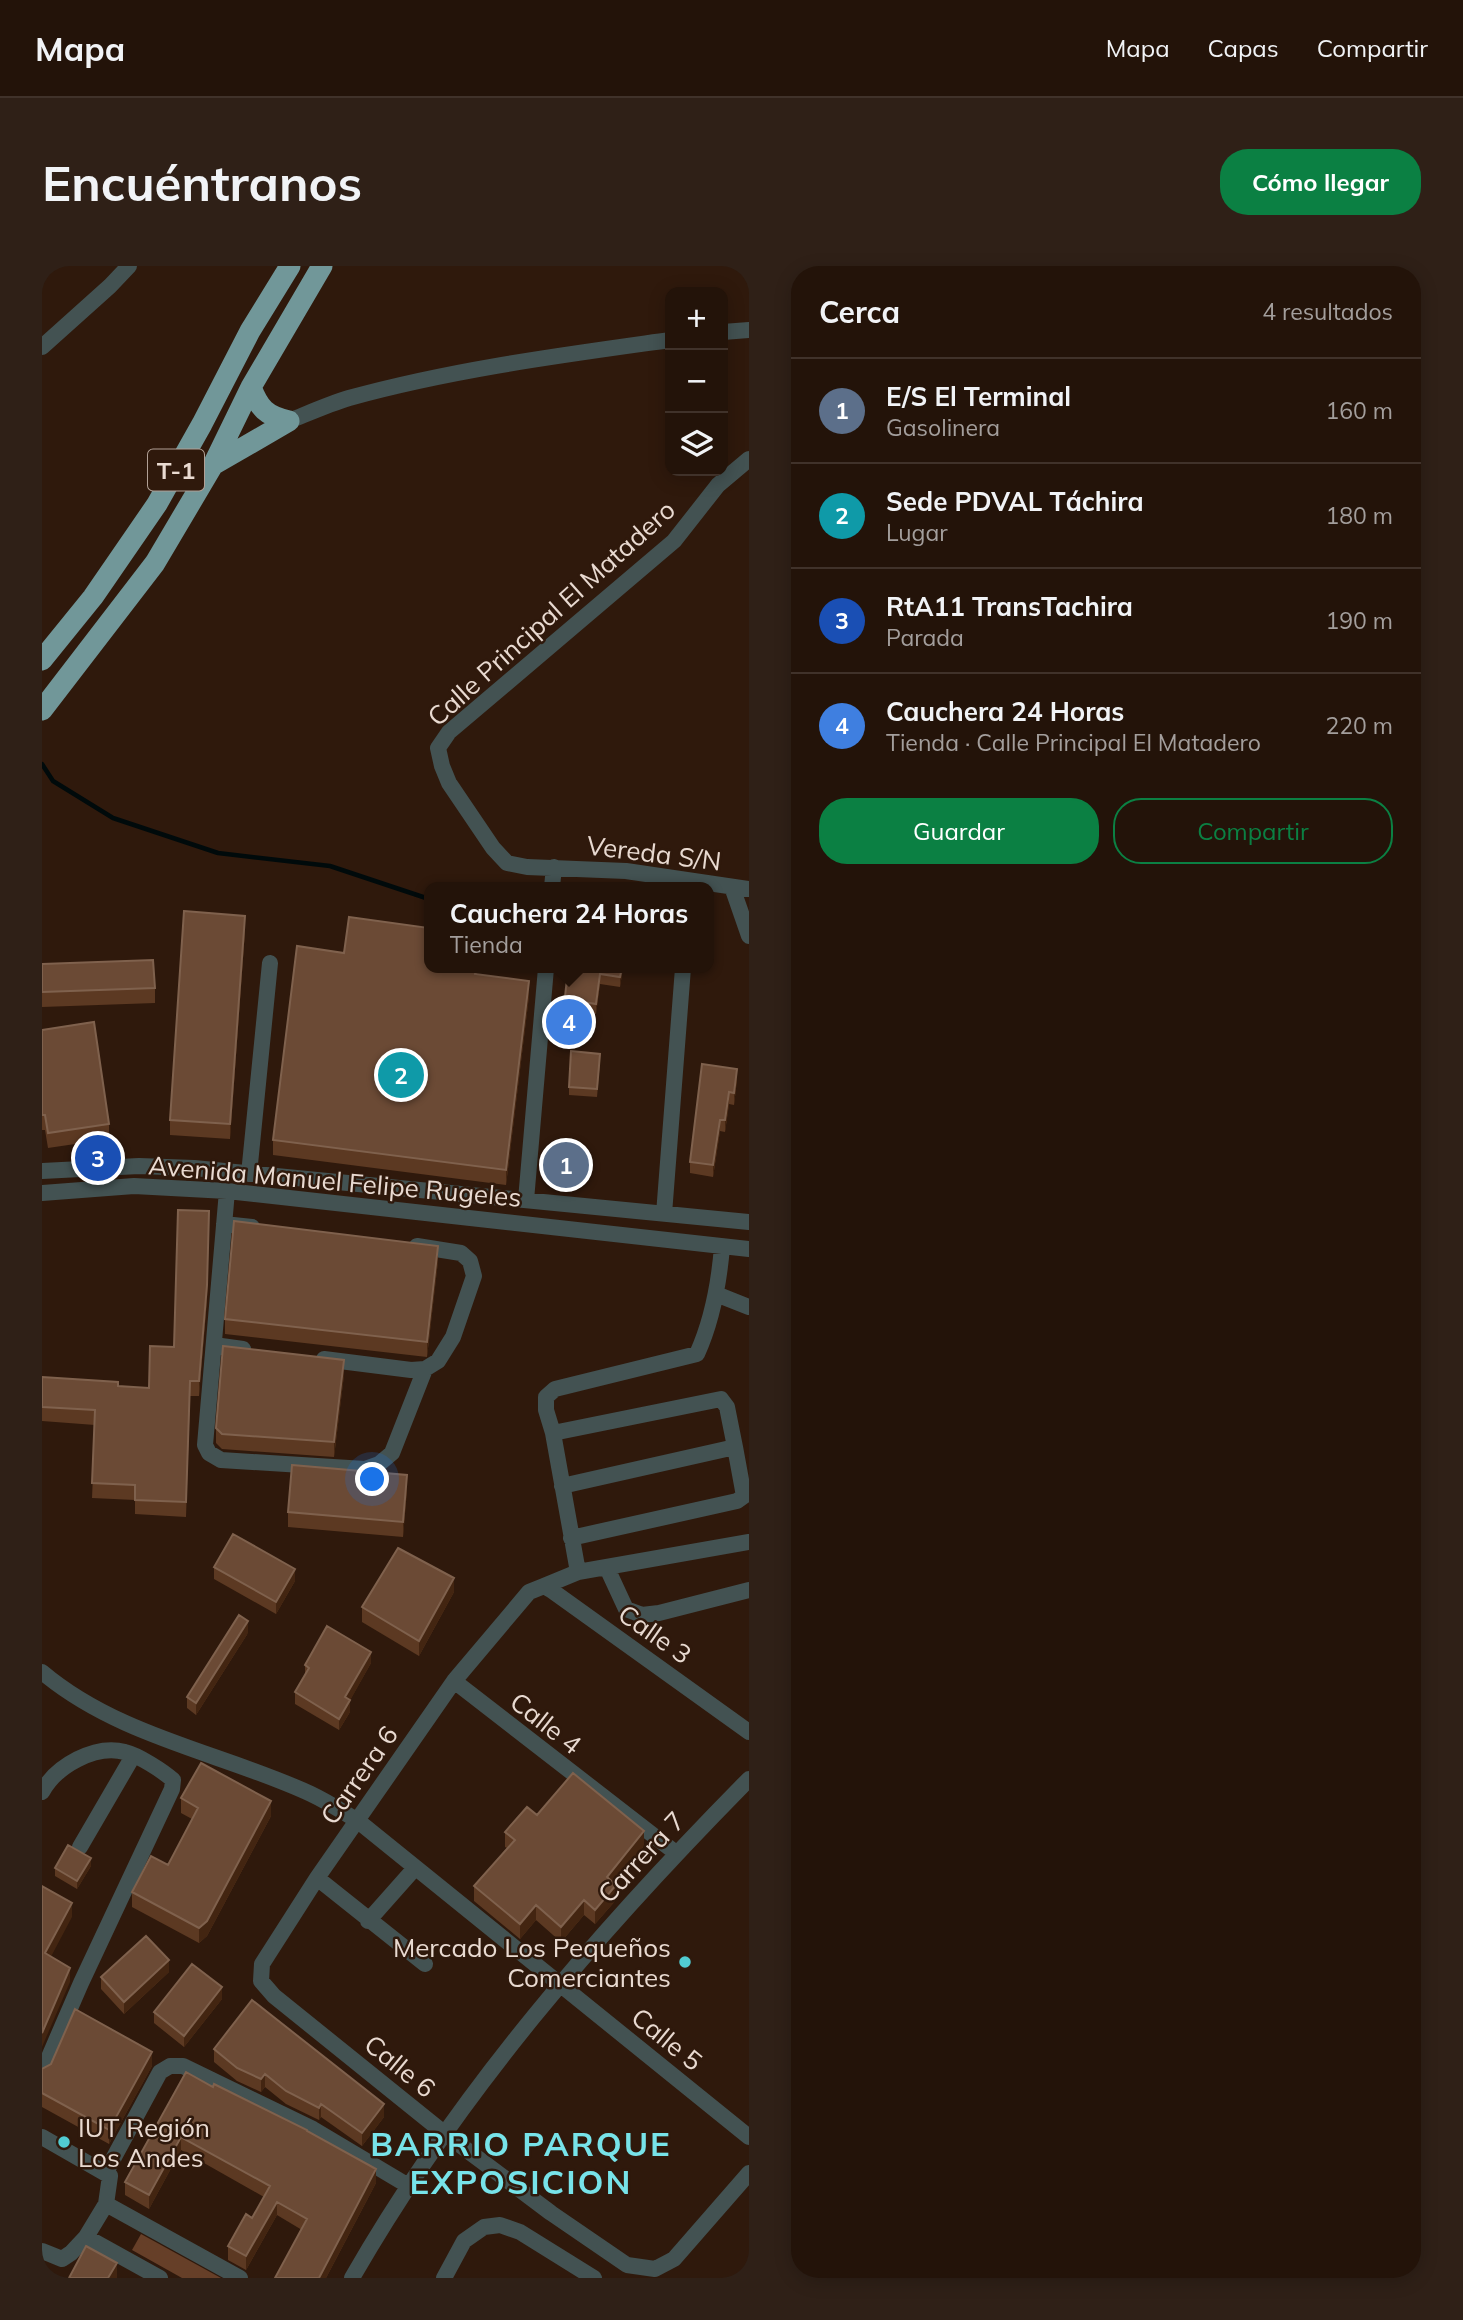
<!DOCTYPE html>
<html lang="es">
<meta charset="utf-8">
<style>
body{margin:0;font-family:Mulish,sans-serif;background:#2f2017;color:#f1f3f6}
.controls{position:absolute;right:21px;top:21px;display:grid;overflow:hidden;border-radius:14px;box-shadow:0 4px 18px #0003}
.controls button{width:63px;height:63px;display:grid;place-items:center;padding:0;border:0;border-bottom:2px solid #40322a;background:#231309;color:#f1f3f6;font:35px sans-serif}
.you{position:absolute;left:331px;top:1214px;width:24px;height:24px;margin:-18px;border:5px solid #fff;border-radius:50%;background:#1a73e8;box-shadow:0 0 0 10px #1a73e833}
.badge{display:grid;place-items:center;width:46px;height:46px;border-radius:50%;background:#0b8043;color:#fff;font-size:23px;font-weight:700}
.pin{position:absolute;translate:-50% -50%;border:4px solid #fff;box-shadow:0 2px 7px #0006}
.popup{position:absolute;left:382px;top:616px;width:290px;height:91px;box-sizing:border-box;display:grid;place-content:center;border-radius:14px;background:#231309;filter:drop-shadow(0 2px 5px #0005);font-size:23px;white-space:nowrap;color:#a39e9c}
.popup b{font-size:26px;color:#f1f3f6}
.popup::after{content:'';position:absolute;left:50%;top:100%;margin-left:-14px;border:14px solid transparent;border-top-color:#231309}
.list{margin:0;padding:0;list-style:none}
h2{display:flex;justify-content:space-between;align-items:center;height:91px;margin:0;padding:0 28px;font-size:30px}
h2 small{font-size:23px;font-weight:400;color:#a39e9c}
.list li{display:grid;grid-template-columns:46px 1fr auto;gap:21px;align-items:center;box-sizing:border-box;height:105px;padding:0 28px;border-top:2px solid #40322a}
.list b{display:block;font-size:26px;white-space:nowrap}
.list p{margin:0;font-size:23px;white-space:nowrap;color:#a39e9c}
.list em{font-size:23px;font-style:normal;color:#a39e9c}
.actions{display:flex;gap:14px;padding:21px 28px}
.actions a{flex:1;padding:16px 0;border:2px solid #0b8043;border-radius:28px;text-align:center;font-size:24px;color:#0b8043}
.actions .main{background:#0b8043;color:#fff}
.icon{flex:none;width:38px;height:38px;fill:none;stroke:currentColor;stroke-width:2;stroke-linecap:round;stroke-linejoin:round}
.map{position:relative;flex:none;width:707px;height:2012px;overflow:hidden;border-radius:28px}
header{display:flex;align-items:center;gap:42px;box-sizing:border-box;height:98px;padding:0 35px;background:#231309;border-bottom:2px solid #40322a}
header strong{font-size:33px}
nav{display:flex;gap:38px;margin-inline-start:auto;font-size:24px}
.intro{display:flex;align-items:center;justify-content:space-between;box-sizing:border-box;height:168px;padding:0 42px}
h1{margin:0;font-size:49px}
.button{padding:18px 32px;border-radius:28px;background:#0b8043;color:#fff;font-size:24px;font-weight:700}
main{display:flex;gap:42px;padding:0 42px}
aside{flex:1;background:#231309;border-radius:28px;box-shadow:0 4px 18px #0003}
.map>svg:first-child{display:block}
.forest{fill:#663f28}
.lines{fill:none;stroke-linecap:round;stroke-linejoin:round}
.stream{stroke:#000a0b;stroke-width:4.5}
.minor{stroke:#435252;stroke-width:16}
.highway{stroke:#719799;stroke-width:21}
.wall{fill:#5c3922}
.shaded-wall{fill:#432511}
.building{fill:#6b4a35;stroke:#7f614d;stroke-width:2}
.poi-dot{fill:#51ccd2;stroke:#2f190c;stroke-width:2.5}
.labels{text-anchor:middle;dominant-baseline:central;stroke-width:5;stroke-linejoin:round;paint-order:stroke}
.shield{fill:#2f190c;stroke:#b1a096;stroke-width:2}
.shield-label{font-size:24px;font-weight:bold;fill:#e9dad1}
.street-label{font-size:26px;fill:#e9dad1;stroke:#2f190c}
.poi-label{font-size:26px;fill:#e9dad1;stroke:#2f190c;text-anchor:end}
.district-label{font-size:33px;font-weight:bold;letter-spacing:2px;fill:#77e3e9;stroke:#2f190c}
</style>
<header>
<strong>Mapa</strong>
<nav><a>Mapa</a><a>Capas</a><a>Compartir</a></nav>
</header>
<div class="intro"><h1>Encuéntranos</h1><a class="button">Cómo llegar</a></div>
<main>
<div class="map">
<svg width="707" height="2012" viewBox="0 0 707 2012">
<rect width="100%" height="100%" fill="#2f190c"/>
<path class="forest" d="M99,1968L179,2012H140L90,1984Z"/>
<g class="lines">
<path class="stream" d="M0,498L11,515L71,552L176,587L288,600L387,633"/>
<path class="minor" d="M681,66L707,64
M0,81L68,20L87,0
M247,155C267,147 287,138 307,132C412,103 521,89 628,74
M707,193L676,219L632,275L407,466L396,482L400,500L407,517L451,582L465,597L485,601L584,605L707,623
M510,621L512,601
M690,621L707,670
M0,905L97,900L152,902L707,956
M207,908L228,697
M185,925L163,1179L167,1187L179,1194L323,1203L337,1198L350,1187L383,1103
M0,927L92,920L185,925L707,983
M484,934L504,702
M622,948L641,702
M182,958L210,961
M674,1028L707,1041
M172,1079L201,1083
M282,1093L369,1104L383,1103L396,1095L411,1071L432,1010L428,995L419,987L375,980
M511,1167L679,1133L685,1141L693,1181
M520,1220L693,1181L702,1230L695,1235L529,1272
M565,1302L584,1343L600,1349L617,1347L707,1324
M536,1306L511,1167L504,1144V1131L513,1123L655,1088C670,1055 677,1017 680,981
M502,1320L536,1306L707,1276
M0,1406C77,1471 181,1487 269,1528C286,1536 301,1546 316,1555L707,1871
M412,1415L634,1587
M707,1466L509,1324L502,1320L487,1326L412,1415L275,1612L220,1698L219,1715L232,1730L402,1867L509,1947L585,1999L613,2003L632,1993L707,1907
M0,1526C14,1500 53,1478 83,1486C96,1489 121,1505 131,1514L130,1523L39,1717L0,1807
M38,1581L91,1490
M275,1612L383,1698
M326,1655L373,1602
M0,1871L68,1910L64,1938
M64,1906L118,1806L128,1800H141L271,1863L365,1919
M0,1985L20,1993L29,1987L44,1971
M118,2012L44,1971L64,1938L198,2012
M310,2012C416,1827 558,1664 707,1513
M402,2012L422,1975L442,1961L458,1959L478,1966L552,2012"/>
<path class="highway" d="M209,121C217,142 224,150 247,155
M171,199L247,155
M0,394L51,331L115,238L160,158L208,65L248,0
M0,444L113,297L171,199L209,121L280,0"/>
</g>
<path class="wall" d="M203,665L188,873L128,869V854Z
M0,698L113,722V737L0,741Z
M387,702H435V708L487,730L464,919L231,889V874Z
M520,702H581L578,721L558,718L554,748L541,746L539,761L521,759V749L525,713L520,712Z
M0,764L67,858V873L6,882L3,864H0Z
M558,796L555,831L527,829V821Z
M660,798L695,814L692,839L687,838L683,866L678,865L671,911L648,907V896Z
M167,960L165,1034L157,1130H148L144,1251L93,1248V1234L50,1232L53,1159L0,1155V1111L76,1120L107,1122L132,1081Z
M396,995L385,1091L183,1068V1053Z
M302,1109L292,1191L180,1183L174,1177V1162Z
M365,1224L361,1271L246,1261V1246Z
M172,1301L253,1315L234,1348L172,1313Z
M412,1326L377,1390L320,1356V1341Z
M206,1367L154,1449L145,1442V1431Z
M329,1397L308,1434V1446L297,1464L253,1438V1426L263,1410V1399Z
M139,1532L229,1550L165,1670L157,1677L90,1641V1626L126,1599L150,1553L139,1547Z
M495,1549L602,1580L572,1617L574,1634L553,1658L542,1649L519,1676L494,1654L478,1673L432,1635V1620L465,1582L463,1581V1566Z
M49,1600L35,1623L13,1610V1602Z
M127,1706L82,1748L59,1723V1711Z
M180,1733L142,1781L112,1757V1746Z
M172,1783L342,1851L320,1880L279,1851L277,1854L244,1838L223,1821L219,1826L195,1815L172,1796Z
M110,1800L67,1878L0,1841V1803Z
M171,1821L265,1866L334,1917L284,2012H233L260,1964L235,1949L204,2004L186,1994V1980L210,1952L222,1931L139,1884L107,1943L83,1929V1916Z"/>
<path class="shaded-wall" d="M203,650V665L188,873V858Z
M580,702H581L578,721V711Z
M558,708V718L554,748V738Z
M487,715V730L464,919V904Z
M695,803V814L692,839V827Z
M687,826V838L683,866V854Z
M678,854V865L671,911V899Z
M167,960L165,1034L157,1130V1115Z
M396,980V995L385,1091V1076Z
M302,1094V1109L292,1191V1176Z
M365,1209V1224L361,1271V1256Z
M253,1303V1315L234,1348V1336Z
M412,1312V1326L377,1390V1375Z
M206,1355V1367L154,1449V1437Z
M329,1386V1397L305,1440L308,1434V1446L297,1464V1453L303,1431Z
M229,1535V1550L165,1670L157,1677V1662Z
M602,1565V1580L565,1626V1611Z
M49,1592V1600L35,1623V1615Z
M574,1619V1634L553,1658V1644Z
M542,1634V1649L519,1676V1661Z
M30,1637V1651L3,1702V1687Z
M494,1639V1654L478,1673V1658Z
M127,1694V1706L82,1748V1736Z
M28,1702V1716L0,1781V1767Z
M180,1721V1733L142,1781V1770Z
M110,1786V1800L67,1878V1864Z
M223,1808V1821L219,1826V1813Z
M279,1838V1851L277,1854V1842Z
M342,1838V1851L320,1880V1867Z
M139,1871V1884L107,1943V1929Z
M334,1903V1917L284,2012H277Z
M235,1936V1949L204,2004V1990Z
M75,1997V2012H66Z"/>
<path class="building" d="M142,645L203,650L188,858L128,854Z
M307,651L387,662V702H434L433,708L487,715L464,904L231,874L255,680L302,687Z
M111,694L113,722L0,726V698Z
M520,702H580L578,711L558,708L554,738L541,736L539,751L521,749L526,703Z
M52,756L67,858L6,867L3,849H0V764Z
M529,785L558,788L555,823L527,821Z
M660,798L695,803L692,827L687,826L683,854H678L671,899L648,896Z
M136,944L167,945L165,1019L157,1115H148L144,1236L93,1234V1219L50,1217L53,1144L0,1141V1111L76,1116V1120L107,1122L108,1080L132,1081Z
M192,955L396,980L385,1076L183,1053Z
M181,1080L302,1094L292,1176L180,1168L174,1162Z
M250,1199L365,1209L361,1256L246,1246Z
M191,1268L253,1303L234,1336L172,1301Z
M356,1282L412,1312L377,1375L320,1341Z
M197,1349L206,1355L154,1437L145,1431Z
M285,1360L329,1386L303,1431L308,1434L297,1453L253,1426L267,1402L263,1399Z
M159,1497L229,1535L165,1655L157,1662L90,1626L109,1590L126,1599L156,1542L139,1532Z
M531,1507L602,1565L565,1611L574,1619L553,1644L542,1634L519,1661L494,1639L478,1658L432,1620L473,1574L463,1566L485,1541L495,1549Z
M26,1579L49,1592L35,1615L13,1602Z
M0,1620L30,1637L3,1687L28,1702L0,1767Z
M104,1670L127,1694L82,1736L59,1711Z
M150,1698L180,1721L142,1770L112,1746Z
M210,1734L342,1838L320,1867L279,1838L277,1842L244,1825L223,1808L219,1813L195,1802L172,1783Z
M33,1743L110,1786L67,1864L0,1827V1803L9,1798Z
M144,1806L171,1821L172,1818L265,1864V1865L334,1903L277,2012H233L265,1953L235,1936L204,1990L186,1980L204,1948L210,1952L228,1920L139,1871L107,1929L83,1916Z
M44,1980L75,1997L66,2012H27Z"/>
<g class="poi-dot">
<circle cx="643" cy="1696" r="7"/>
<circle cx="22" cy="1876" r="7"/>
</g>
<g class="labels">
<rect class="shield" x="106" y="183.5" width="56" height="41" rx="5"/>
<g class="shield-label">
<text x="134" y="204">T-1</text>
</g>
<g class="street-label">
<text transform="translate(509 347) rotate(-42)">Calle Principal El Matadero</text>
<text transform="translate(612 587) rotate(7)">Vereda S/N</text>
<text transform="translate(293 915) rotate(5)">Avenida Manuel Felipe Rugeles</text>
<text transform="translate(613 1368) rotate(35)">Calle 3</text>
<text transform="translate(504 1457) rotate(38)">Calle 4</text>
<text transform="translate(317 1509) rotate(-55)">Carrera 6</text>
<text transform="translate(599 1591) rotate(-47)">Carrera 7</text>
<text transform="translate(625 1773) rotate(39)">Calle 5</text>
<text transform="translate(358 1800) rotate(39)">Calle 6</text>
</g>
<g class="poi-label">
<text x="629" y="1681">Mercado Los Pequeños<tspan x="629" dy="30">Comerciantes</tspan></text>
<text x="36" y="1861" text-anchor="start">IUT Región<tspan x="36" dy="30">Los Andes</tspan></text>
</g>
<g class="district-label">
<text x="479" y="1877">BARRIO PARQUE<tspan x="479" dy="38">EXPOSICION</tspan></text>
</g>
</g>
</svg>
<div class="controls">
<button>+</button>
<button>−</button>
<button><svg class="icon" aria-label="layers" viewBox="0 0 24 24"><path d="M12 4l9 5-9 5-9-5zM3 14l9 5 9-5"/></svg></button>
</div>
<div class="you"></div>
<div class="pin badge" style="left:524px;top:899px;background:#5c6f8a">1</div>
<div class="pin badge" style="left:359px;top:809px;background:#0f9aa8">2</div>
<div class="pin badge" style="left:56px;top:892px;background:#1a4fb4">3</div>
<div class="pin badge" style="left:527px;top:756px;background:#3f7fe0">4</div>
<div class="popup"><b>Cauchera 24 Horas</b>Tienda</div>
</div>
<aside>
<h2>Cerca<small>4 resultados</small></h2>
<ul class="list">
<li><span class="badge" style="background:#5c6f8a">1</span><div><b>E/S El Terminal</b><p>Gasolinera</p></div><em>160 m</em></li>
<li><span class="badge" style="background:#0f9aa8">2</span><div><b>Sede PDVAL Táchira</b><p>Lugar</p></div><em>180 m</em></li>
<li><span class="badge" style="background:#1a4fb4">3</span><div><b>RtA11 TransTachira</b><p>Parada</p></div><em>190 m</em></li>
<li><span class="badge" style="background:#3f7fe0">4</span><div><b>Cauchera 24 Horas</b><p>Tienda · Calle Principal El Matadero</p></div><em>220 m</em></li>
</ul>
<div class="actions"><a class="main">Guardar</a><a>Compartir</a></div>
</aside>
</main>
